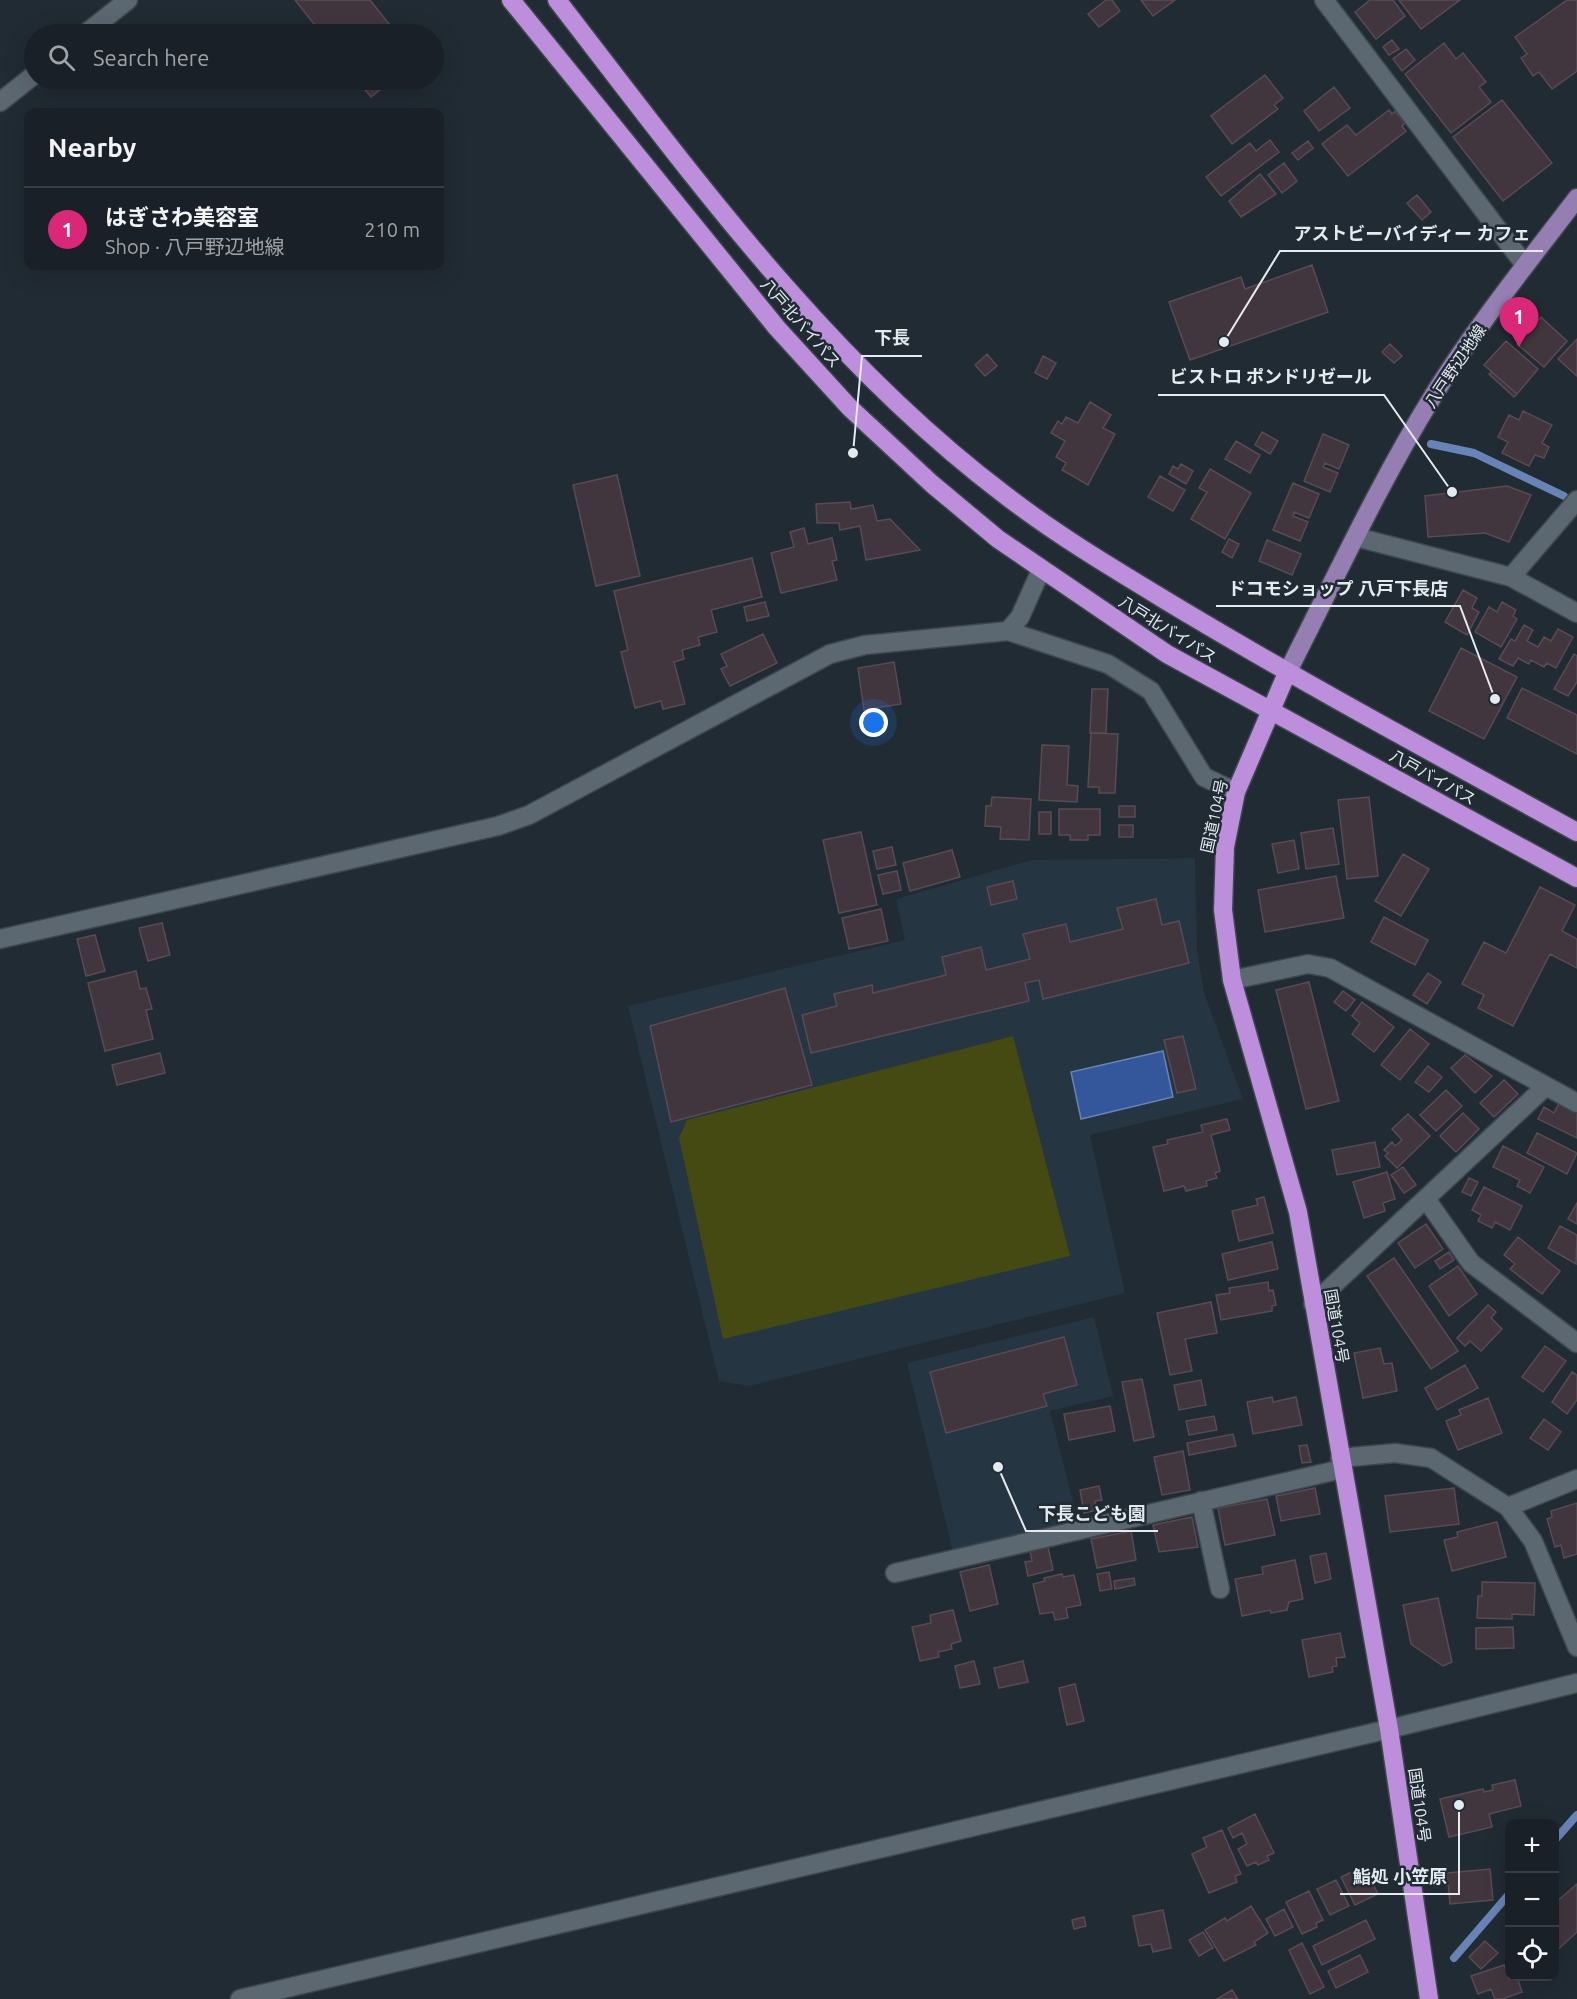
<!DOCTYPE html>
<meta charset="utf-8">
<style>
body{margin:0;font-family:Ubuntu,"Noto Sans JP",sans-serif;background:#22282f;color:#f1f3f6}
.controls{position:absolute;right:18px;bottom:18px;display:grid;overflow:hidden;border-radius:12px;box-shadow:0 6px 24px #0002}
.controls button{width:54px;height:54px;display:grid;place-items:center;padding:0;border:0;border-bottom:2px solid #373e44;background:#192027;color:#f1f3f6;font:30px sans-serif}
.you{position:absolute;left:874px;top:723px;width:21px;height:21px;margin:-15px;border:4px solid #fff;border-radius:50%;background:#1a73e8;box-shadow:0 0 0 9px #1a73e833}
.badge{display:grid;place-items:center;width:39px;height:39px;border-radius:50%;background:#db2777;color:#fff;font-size:20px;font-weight:700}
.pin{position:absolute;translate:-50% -50px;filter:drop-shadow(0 2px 3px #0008)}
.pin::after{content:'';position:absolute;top:32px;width:21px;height:18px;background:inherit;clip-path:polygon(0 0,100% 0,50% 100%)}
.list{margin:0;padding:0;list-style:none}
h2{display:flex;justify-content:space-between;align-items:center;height:78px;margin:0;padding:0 24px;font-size:26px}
h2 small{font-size:20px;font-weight:400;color:#9fa3a7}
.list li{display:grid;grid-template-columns:39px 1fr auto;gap:18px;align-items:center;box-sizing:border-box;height:84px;padding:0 24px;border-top:2px solid #373e44}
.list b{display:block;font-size:22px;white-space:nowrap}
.list p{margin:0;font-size:20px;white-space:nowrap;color:#9fa3a7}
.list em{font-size:20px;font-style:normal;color:#9fa3a7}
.icon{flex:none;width:33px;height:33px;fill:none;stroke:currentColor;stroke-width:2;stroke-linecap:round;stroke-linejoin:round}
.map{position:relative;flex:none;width:1577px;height:1999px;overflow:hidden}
.search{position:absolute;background:#192027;box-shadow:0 6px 24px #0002;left:24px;top:24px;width:420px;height:66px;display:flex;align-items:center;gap:15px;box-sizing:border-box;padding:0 21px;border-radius:33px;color:#9fa3a7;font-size:22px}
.panel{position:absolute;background:#192027;box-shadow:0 6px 24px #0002;left:24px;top:108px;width:420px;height:162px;border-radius:12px}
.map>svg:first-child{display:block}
.built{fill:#253542}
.green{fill:#454a12}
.water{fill:#34579c;stroke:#6883b5;stroke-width:1.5}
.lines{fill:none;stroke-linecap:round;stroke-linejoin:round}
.stream{stroke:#6883b5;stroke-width:8}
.building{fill:#42363e;stroke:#584b54;stroke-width:1.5}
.minor-casing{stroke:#3e474e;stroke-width:21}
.major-casing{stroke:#3e474e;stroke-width:21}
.highway-casing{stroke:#3e474e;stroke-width:21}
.minor{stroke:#5b6771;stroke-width:18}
.major{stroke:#957eb1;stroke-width:18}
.highway{stroke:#bc8edb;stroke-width:18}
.labels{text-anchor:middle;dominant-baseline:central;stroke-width:5;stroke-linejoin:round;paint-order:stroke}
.street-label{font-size:16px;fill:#e3eaf0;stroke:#212b34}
.leader{fill:none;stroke:#e3eaf0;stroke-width:2}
.callout-dot{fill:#e3eaf0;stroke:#212b34;stroke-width:2}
.callout-label{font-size:18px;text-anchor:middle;font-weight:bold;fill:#e3eaf0;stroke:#212b34;stroke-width:5;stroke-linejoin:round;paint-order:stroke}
</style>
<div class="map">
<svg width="1577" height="1999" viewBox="0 0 1577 1999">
<rect width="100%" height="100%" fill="#212b34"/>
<path class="built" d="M1195,858L1197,950L1204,993L1243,1099L1090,1135L1125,1293L749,1386L719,1381L628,1006L905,940L896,899L1032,860Z
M1094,1317L1113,1396L1050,1411L1078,1522L953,1552L907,1363Z"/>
<path class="green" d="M1013,1036L1070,1256L723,1339L679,1138L687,1120Z"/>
<path class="water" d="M1163,1051L1173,1097L1081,1119L1071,1072Z"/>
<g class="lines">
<path class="stream" d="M1431,444L1474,453L1564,496
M1554,1841L1577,1815
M1454,1958L1510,1893"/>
</g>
<path class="building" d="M295,0H370L397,34H322Z
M1106,0H1112L1120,11L1099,27L1088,14Z
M1141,0H1175L1153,16Z
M1370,0H1393L1405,16L1376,39L1355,12Z
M1399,0H1460L1421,29Z
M1567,0H1577V71L1552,89L1539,72L1533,76L1521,58L1527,54L1515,37Z
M1392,40L1399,49L1389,55L1383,47Z
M1444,43L1456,59L1463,53L1486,82L1479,87L1491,102L1451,133L1405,74Z
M1406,49L1415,60L1402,71L1393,59Z
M1265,75L1283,98L1274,105L1278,109L1232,144L1211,116Z
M357,80H383L387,84L371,97Z
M1334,87L1350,108L1319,131L1304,111Z
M1502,100L1552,163L1503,201L1453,137Z
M1389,110L1392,114L1395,111L1405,123L1402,126L1406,131L1348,176L1322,144L1347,125L1356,135Z
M1270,140L1279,152L1221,196L1206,177L1250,143L1256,151Z
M1308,141L1313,148L1298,160L1292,153Z
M1284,163L1297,181L1282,193L1268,175Z
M1260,174L1276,194L1241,217L1229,201Z
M1417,195L1431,212L1422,220L1407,203Z
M1312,265L1328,312L1190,360L1169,302L1241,277L1245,289Z
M1541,317L1567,341L1544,367L1517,344Z
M1577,339V376L1558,359Z
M1506,341L1538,369L1517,394L1484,365Z
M1390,344L1402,356L1394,363L1382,352Z
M987,354L997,366L985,376L975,365Z
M1043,356L1056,363L1047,379L1035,373Z
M1492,372L1517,394L1514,397L1489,374Z
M1090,402L1111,415L1103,428L1115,434L1088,485L1062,470L1066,463L1056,457L1065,441L1051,433L1058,421L1062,424L1066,417L1078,423Z
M1523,411L1552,425L1542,443L1549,447L1544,458L1535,455L1529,466L1502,453L1508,442L1498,437L1509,415L1519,420Z
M1262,432L1278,441L1270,454L1255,445Z
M1323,434L1349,445L1339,469L1325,463L1323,467L1338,473L1330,492L1304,481Z
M1236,441L1260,455L1250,473L1225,459Z
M1181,464L1193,471L1186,484L1169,474L1173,466L1178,469Z
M1210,469L1251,493L1225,539L1191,519L1207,492L1199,488Z
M617,475L640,576L596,586L573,485Z
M1160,476L1185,490L1173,511L1148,497Z
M1293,483L1319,494L1309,518L1294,512L1293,516L1308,522L1300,541L1273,530Z
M1507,486L1531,495L1509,542L1485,533L1428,537L1425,496Z
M850,502L851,509L873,505L877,521L890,519L920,550L866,560L860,526L840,530L839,523H817L816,504Z
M804,528L808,544L832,538L837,560L832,561L837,580L781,593L771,553L794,547L790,532Z
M1229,539L1239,544L1232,558L1222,552Z
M1267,540L1301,554L1292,575L1259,561Z
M752,558L762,597L711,610L717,632L698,637L700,645L682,650L684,659L674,662L685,704L663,709L661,701L635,708L621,652L628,650L614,591Z
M1463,590L1477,598L1472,608L1479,612L1467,635L1445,622Z
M765,602L769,616L747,621L744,607Z
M1502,602L1516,610L1513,616L1517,619L1501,647L1475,632L1489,607L1497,612Z
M1524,625L1533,630L1527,641L1538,647L1544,637L1551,641L1558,629L1573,637L1556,668L1547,663L1544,667L1531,660L1529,664L1518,658L1513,666L1499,659L1511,639L1515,641Z
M763,634L777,663L730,686L721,669L727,666L721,654Z
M1461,648L1517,677L1484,739L1429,711Z
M1574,654L1577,656V682L1568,696L1554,689Z
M894,662L901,704L864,710L858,668Z
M1522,688L1577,715V754L1507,718Z
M1092,689H1108L1106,733H1090Z
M1091,733L1118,734L1115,793H1099V787H1088Z
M1042,745L1069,746L1067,785L1078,786L1077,802L1039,800Z
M992,797L1031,799L1029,840L1000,839L1001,827L985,826L986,806H991Z
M1369,797L1378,876L1347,879L1338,800Z
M1119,806H1135V817H1119Z
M1059,809H1100V835H1088V840H1070V835H1059Z
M1039,812H1051V834H1039Z
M1119,825H1133V837H1119Z
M1333,828L1339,864L1306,869L1301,833Z
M861,832L877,905L839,913L823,840Z
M1294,840L1299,869L1278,873L1272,844Z
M892,847L896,865L877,869L873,851Z
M952,850L960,877L910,891L903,863Z
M1403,854L1429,869L1401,916L1375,901Z
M897,871L901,890L883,894L878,875Z
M1336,876L1344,918L1265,932L1258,890Z
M1013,881L1017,899L991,905L987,887Z
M1540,887L1575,905L1562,931L1577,939V968L1550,954L1513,1026L1478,1008L1484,995L1462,984L1484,942L1506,953Z
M1156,899L1162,925L1179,921L1189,963L1043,999L1039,980L1025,983L1029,1001L811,1053L802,1015L837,1006L834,994L872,985L873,993L946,975L942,957L981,947L986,970L1030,959L1023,934L1066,924L1070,942L1123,929L1117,908Z
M881,909L888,941L849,949L842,918Z
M1384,917L1428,940L1415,965L1371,942Z
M162,923L170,955L148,961L139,928Z
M95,935L105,971L86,976L77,939Z
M136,971L140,989L146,988L152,1009L146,1010L153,1039L105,1051L88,983Z
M1428,973L1441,982L1427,1004L1413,995Z
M1309,982L1339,1101L1306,1109L1276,990Z
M785,988L812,1085L671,1122L650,1026Z
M1343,991L1355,1000L1346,1011L1334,1002Z
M1362,1002L1394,1027L1374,1052L1352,1034L1360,1023L1352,1016Z
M1410,1029L1429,1044L1400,1080L1381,1065Z
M1183,1036L1196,1089L1177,1093L1164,1040Z
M160,1053L165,1073L117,1085L112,1065Z
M1465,1055L1492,1076L1475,1093L1451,1068Z
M1428,1066L1442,1077L1429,1092L1415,1082Z
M1504,1080L1518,1094L1494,1117L1480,1103Z
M1446,1090L1462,1106L1436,1131L1420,1115Z
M1559,1103L1577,1112V1138L1538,1119L1544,1107L1554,1113Z
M1463,1113L1479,1129L1456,1152L1440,1136Z
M1408,1114L1430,1136L1397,1168L1385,1156L1388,1153L1384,1150L1392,1142L1395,1146L1402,1140L1392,1129Z
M1227,1119L1230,1130L1211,1135L1220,1171L1215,1173L1217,1178L1206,1181L1207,1186L1186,1191L1184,1186L1164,1191L1153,1147L1168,1144L1167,1140L1203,1132L1201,1125Z
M1537,1133L1577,1153L1567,1174L1527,1153Z
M1375,1142L1380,1167L1337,1175L1332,1150Z
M1503,1146L1544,1167L1530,1193L1517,1186L1520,1180L1493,1167Z
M1403,1167L1416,1185L1404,1193L1391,1175Z
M1387,1172L1395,1199L1383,1203L1385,1211L1364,1218L1353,1182Z
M1469,1178L1478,1182L1471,1196L1462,1192Z
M1484,1187L1522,1206L1510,1230L1495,1222L1492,1228L1478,1221L1481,1215L1472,1210Z
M1264,1197L1273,1233L1239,1241L1232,1211L1258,1205L1256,1199Z
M1577,1203V1224L1568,1219Z
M1426,1224L1443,1249L1415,1268L1398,1243Z
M1560,1226L1577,1235L1576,1264L1548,1248Z
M1518,1237L1560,1271L1542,1294L1510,1269L1515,1264L1504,1255Z
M1272,1242L1278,1269L1228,1280L1222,1254Z
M1449,1252L1454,1260L1440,1269L1435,1261Z
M1394,1258L1458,1351L1431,1369L1367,1276Z
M1458,1266L1477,1294L1449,1316L1429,1286Z
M1268,1282L1269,1291L1273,1290L1276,1305L1272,1306V1311L1221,1320L1216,1295L1230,1293L1229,1288Z
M1211,1302L1217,1333L1185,1339L1192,1371L1170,1375L1157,1313Z
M1488,1305L1496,1312L1491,1318L1502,1329L1481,1351L1470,1341L1465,1346L1457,1338Z
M1064,1337L1077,1385L1043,1394L1047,1406L946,1433L930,1372Z
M1545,1346L1566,1361L1543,1392L1522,1377Z
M1380,1348L1384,1364L1392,1363L1397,1391L1363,1398L1354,1353Z
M1465,1365L1478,1388L1437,1410L1425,1388Z
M1572,1372L1577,1375V1400L1567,1414L1552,1402Z
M1142,1379L1154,1437L1134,1441L1122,1382Z
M1201,1380L1206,1405L1179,1410L1174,1385Z
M1272,1397L1273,1402L1296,1397L1302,1425L1253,1434L1247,1402Z
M1488,1398L1502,1433L1458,1450L1446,1421L1461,1415L1459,1410Z
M1110,1406L1115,1431L1069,1440L1064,1414Z
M1214,1416L1217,1430L1189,1435L1186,1421Z
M1544,1419L1561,1432L1548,1450L1530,1438Z
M1233,1434L1236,1446L1189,1455L1187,1443Z
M1307,1445L1311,1462L1302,1463L1299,1446Z
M1183,1451L1190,1490L1162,1495L1154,1457Z
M1099,1486L1102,1500L1095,1501L1097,1510L1084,1513L1080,1490Z
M1315,1488L1320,1514L1281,1521L1276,1496Z
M1454,1488L1459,1524L1390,1532L1385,1496Z
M1267,1499L1275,1535L1225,1545L1218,1508Z
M1577,1503V1554L1564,1558L1561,1545L1555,1547L1547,1519L1552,1517L1551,1511Z
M1192,1517L1198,1547L1159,1552L1153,1525Z
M1497,1522L1506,1557L1452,1571L1444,1540L1458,1537L1457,1532Z
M1131,1531L1136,1560L1097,1568L1091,1539Z
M1048,1547L1053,1570L1028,1576L1025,1562L1032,1561L1030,1551Z
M1326,1553L1331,1579L1315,1583L1310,1556Z
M1295,1560L1303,1599L1289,1602L1287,1610L1271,1613L1270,1610L1242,1616L1235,1579L1263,1574L1262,1567Z
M989,1565L998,1604L970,1611L960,1572Z
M1109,1572L1112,1589L1100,1591L1097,1574Z
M1062,1574L1063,1577L1074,1575L1081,1605L1066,1608L1068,1618L1055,1620L1053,1612L1040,1614L1033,1584L1045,1581L1044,1578Z
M1134,1578L1135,1585L1115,1589L1114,1581Z
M1482,1582L1535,1583L1534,1615L1512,1614V1619L1477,1618L1478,1596H1482Z
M1438,1598L1452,1662L1443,1666L1411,1644L1403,1605Z
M953,1610L961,1641L951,1644L952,1649L938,1652L939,1657L920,1661L912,1627L931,1623L930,1615Z
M1513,1627L1514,1648L1476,1649V1628Z
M1340,1633L1345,1657L1336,1658L1337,1666L1332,1667L1333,1672L1309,1677L1302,1640Z
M974,1661L980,1684L960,1688L955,1666Z
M1023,1661L1028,1682L999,1688L994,1668Z
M1075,1684L1084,1721L1067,1725L1059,1688Z
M1515,1780L1521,1806L1489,1814L1492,1827L1449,1837L1440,1799L1483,1789L1484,1792L1493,1790L1492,1785Z
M1255,1814L1274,1853L1267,1856L1269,1860L1258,1865L1256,1862L1247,1866L1238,1849L1247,1844L1242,1833L1233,1838L1228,1828Z
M1222,1830L1241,1874L1235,1876L1237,1882L1209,1893L1192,1854L1207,1847L1203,1838Z
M1364,1866L1378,1894L1355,1905L1341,1877Z
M1490,1869L1493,1900L1450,1904L1447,1873Z
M1336,1880L1349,1906L1330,1915L1317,1889Z
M1577,1884V1932L1556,1951L1554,1904Z
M1309,1891L1323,1920L1316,1923L1317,1927L1302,1934L1286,1902Z
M1251,1906L1268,1933L1254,1942L1256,1945L1224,1961L1205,1930L1225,1918L1227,1921Z
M1284,1909L1293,1927L1275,1936L1266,1919Z
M1163,1910L1171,1948L1153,1952L1151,1944L1139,1946L1133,1916Z
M1084,1917L1086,1926L1074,1929L1072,1920Z
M1366,1920L1375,1939L1322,1965L1313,1946Z
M1203,1932L1213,1948L1199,1956L1189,1940Z
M1485,1941L1498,1953L1481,1969L1469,1957Z
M1302,1943L1324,1987L1310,1994L1289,1950Z
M1360,1955L1368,1972L1336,1988L1328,1971Z
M1504,1965L1509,1979L1517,1977L1522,1992L1503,1999H1495L1491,1989L1478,1994L1471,1976Z
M1232,1990L1238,1999H1217Z"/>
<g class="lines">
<g class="minor-casing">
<path id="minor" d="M1324,0L1525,265
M85,34L128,0
M0,102L34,75
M1356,537L1511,577L1577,613
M1511,577L1577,500
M1008,631L1108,664L1151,691L1204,777L1236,792
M0,939L498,826L529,815L830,654L865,645L1008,631L1020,617L1041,570
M1232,980L1308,964L1330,968L1577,1103
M1426,1199L1471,1263L1577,1343
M1313,1304L1546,1086
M1340,1458L1395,1453L1431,1458L1508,1507L1533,1541L1577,1647
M1201,1501L1220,1589
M1508,1507L1577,1479
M895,1573L1342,1469
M240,1999L1389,1729L1577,1683"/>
</g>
<g class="major-casing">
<path id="major" d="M1287,673C1334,581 1378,485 1433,396C1474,329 1529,261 1577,198"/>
</g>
<g class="highway-casing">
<path id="highway" d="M511,0L777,328L850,408L932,484L998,539L1167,654L1577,878
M557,0C693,176 826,360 1005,495C1062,539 1124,575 1185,612C1314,689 1446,760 1577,832
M1287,673L1236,792L1225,847L1223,910L1232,980L1298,1212L1389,1729L1429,1999"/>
</g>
<use href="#minor" class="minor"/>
<use href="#major" class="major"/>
<use href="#highway" class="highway"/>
</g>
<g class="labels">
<g class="street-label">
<text transform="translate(801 323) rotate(49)">八戸北バイパス</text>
<text transform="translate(1455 366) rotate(-56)">八戸野辺地線</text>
<text transform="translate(1168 629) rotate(32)">八戸北バイパス</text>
<text transform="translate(1433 777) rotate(29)">八戸バイパス</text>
<text transform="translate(1214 816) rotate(-78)">国道104号</text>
<text transform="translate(1337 1326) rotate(80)">国道104号</text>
<text transform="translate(1420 1805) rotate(82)">国道104号</text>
</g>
</g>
<path class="leader" d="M1224 342L1280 251H1543M853 453L862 356H922M1452 492L1384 395H1158M1495 699L1460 606H1216M998 1467L1026 1531H1158M1459 1805L1459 1894H1340"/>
<g class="callout-dot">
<circle cx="1224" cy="342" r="6"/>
<circle cx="853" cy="453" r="6"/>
<circle cx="1452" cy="492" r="6"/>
<circle cx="1495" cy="699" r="6"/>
<circle cx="998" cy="1467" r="6"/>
<circle cx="1459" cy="1805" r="6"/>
</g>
<g class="callout-label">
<text x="1412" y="240">アストビーバイディー カフェ</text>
<text x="892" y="344">下長</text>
<text x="1271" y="383">ビストロ ポンドリゼール</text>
<text x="1338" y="595">ドコモショップ 八戸下長店</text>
<text x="1092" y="1520">下長こども園</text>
<text x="1400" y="1883">鮨処 小笠原</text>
</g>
</svg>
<div class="controls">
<button>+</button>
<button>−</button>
<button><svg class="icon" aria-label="locate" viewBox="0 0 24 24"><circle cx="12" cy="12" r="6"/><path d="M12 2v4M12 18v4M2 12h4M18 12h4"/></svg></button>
</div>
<div class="you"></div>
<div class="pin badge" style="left:1519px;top:347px">1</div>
<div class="search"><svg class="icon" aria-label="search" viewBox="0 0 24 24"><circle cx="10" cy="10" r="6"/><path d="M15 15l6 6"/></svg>Search here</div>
<section class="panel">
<h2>Nearby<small></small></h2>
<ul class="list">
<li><span class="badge">1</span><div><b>はぎさわ美容室</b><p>Shop · 八戸野辺地線</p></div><em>210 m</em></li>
</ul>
</section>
</div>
